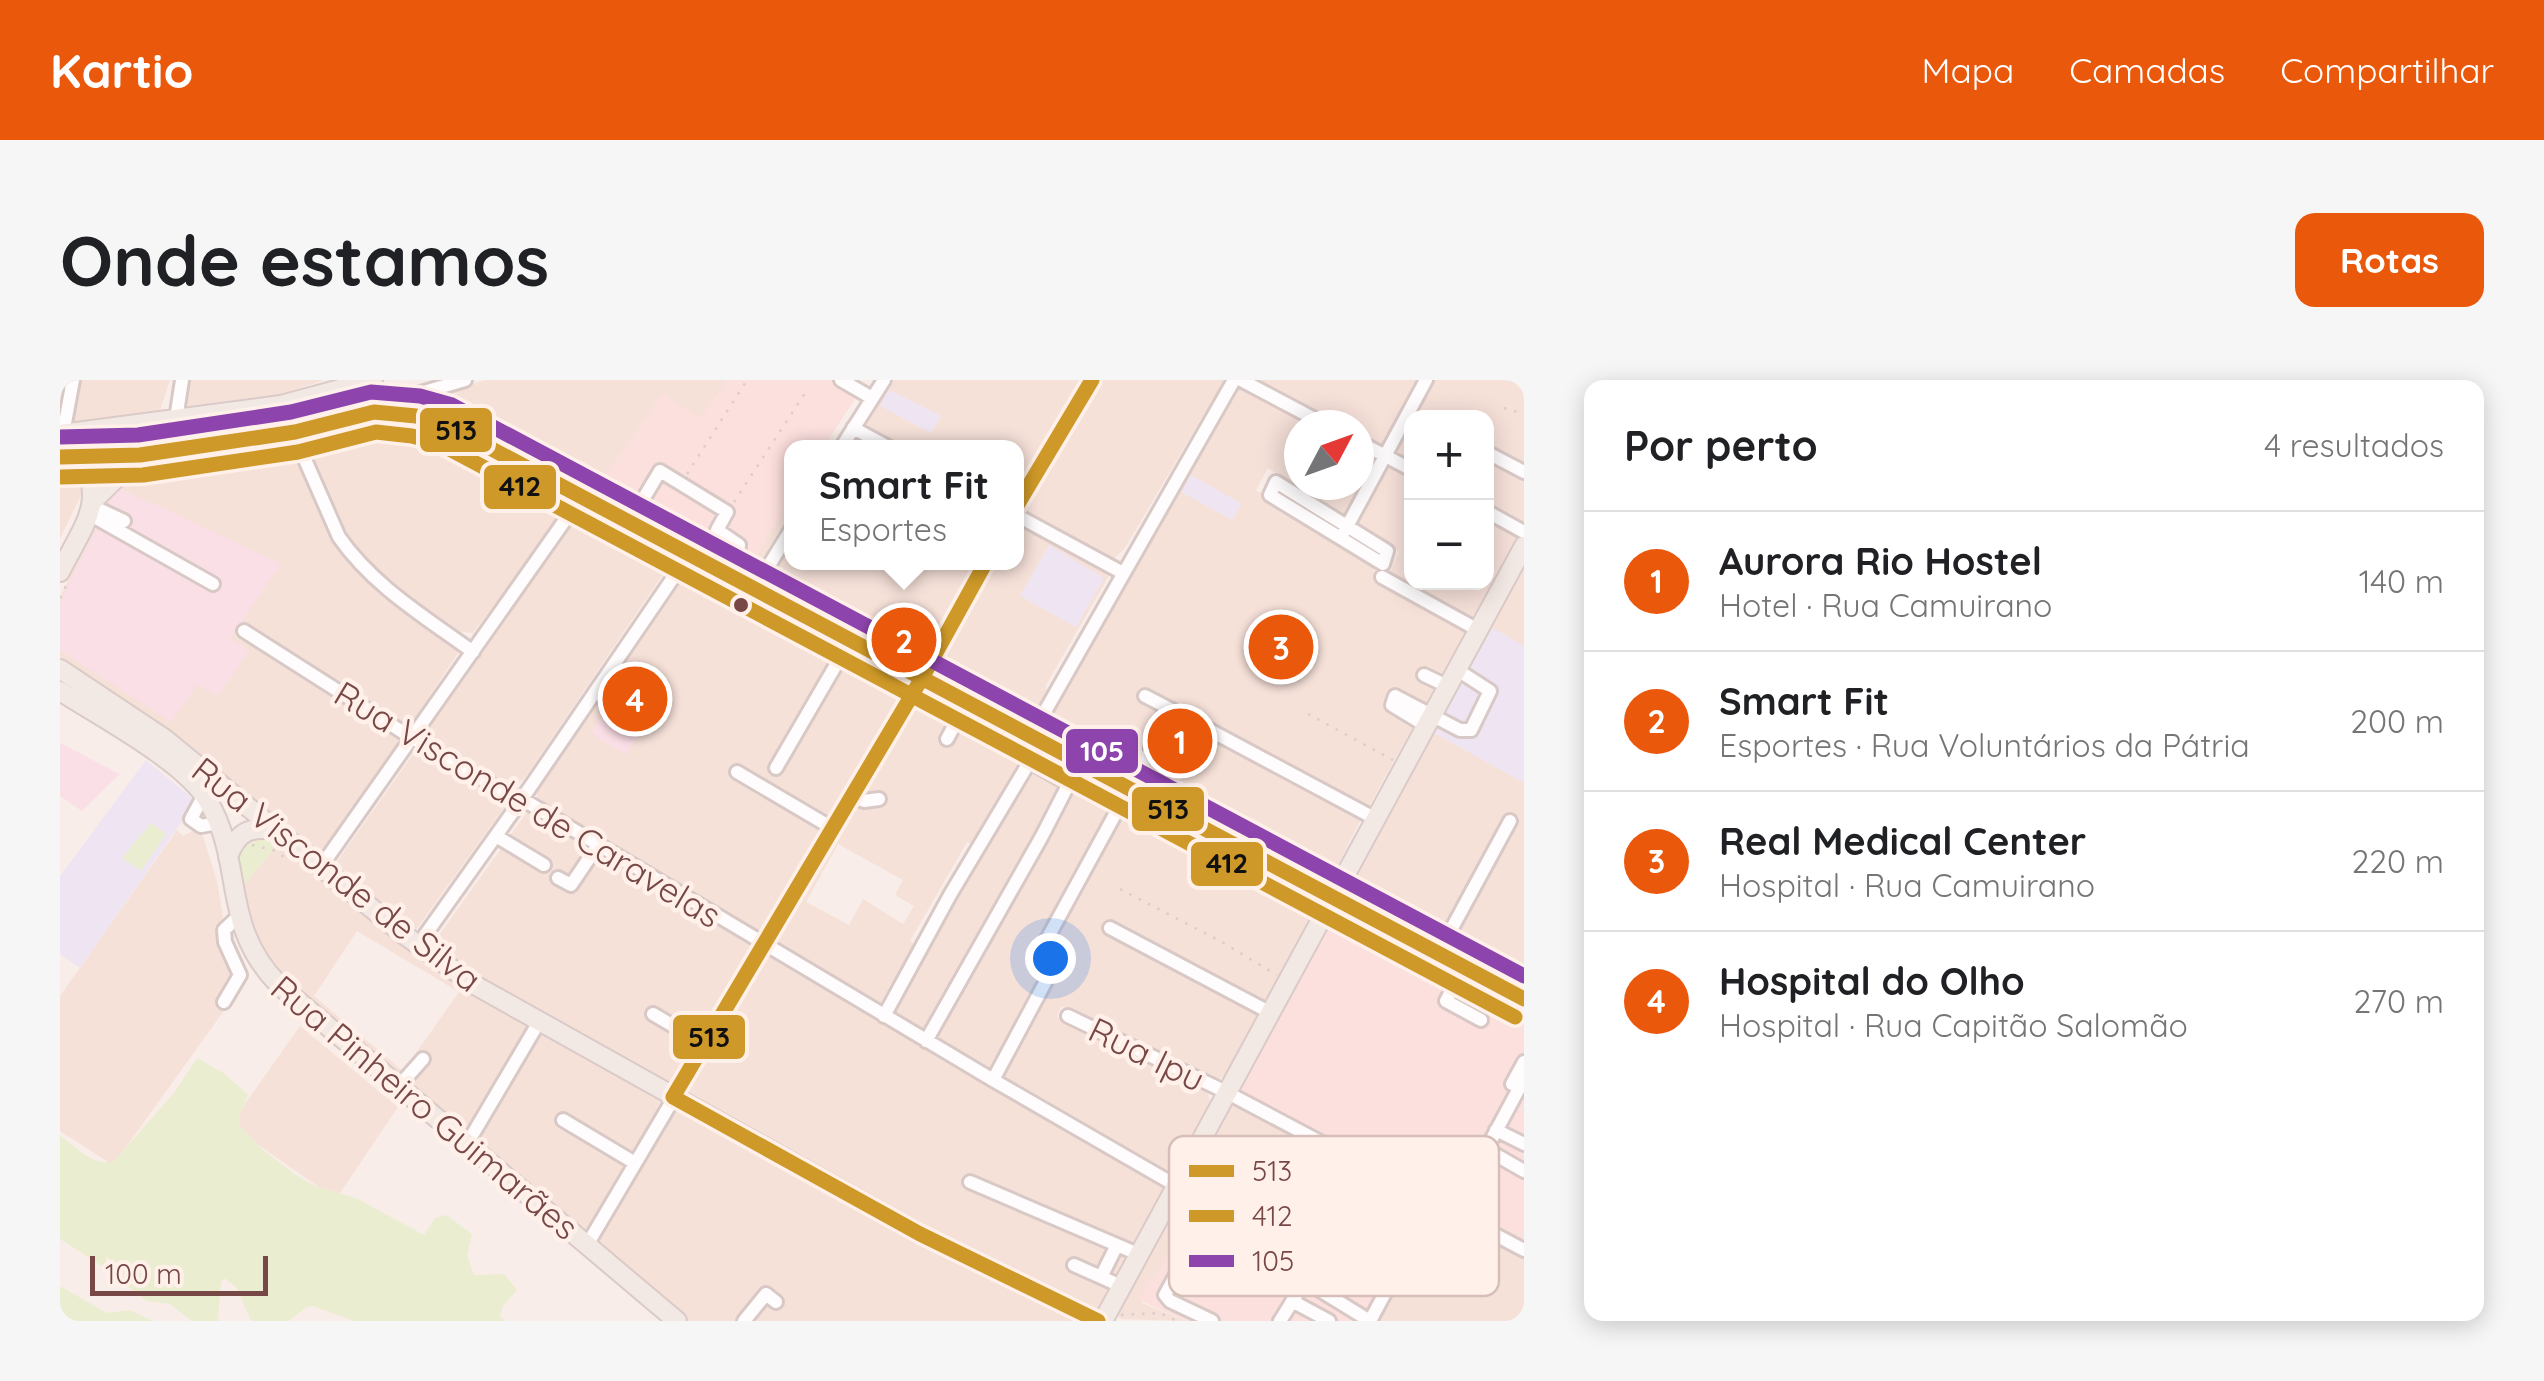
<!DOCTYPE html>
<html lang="pt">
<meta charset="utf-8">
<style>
body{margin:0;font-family:Quicksand,sans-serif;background:#f6f6f6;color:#202124}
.controls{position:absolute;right:30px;top:30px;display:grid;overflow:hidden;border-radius:20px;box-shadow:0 5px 25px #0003}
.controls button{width:90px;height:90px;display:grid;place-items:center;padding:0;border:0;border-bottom:2px solid #e0e0e0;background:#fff;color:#202124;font:50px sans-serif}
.compass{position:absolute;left:1224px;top:30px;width:90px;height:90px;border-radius:50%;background:#fff;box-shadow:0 5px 25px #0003;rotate:49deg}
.scale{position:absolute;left:30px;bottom:25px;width:178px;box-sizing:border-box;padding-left:10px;border:5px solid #784846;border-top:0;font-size:28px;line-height:35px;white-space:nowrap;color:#784846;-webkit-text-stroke:8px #fff0ea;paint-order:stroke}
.you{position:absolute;left:990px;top:578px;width:35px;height:35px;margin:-25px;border:8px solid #fff;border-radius:50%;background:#1a73e8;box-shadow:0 0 0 15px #1a73e833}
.badge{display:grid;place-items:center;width:65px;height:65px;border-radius:50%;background:#ea580c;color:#fff;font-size:32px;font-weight:700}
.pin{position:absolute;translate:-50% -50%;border:5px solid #fff;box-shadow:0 2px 10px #0006}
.popup{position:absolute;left:724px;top:60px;width:240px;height:130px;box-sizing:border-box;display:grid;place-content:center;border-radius:20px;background:#fff;filter:drop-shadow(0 2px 8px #0005);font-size:32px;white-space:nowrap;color:#757577}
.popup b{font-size:38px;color:#202124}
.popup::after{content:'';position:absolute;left:50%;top:100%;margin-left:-20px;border:20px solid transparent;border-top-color:#fff}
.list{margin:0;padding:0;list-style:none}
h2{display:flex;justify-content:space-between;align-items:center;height:130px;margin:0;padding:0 40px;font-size:42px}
h2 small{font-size:32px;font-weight:400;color:#757577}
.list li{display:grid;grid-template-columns:65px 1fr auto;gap:30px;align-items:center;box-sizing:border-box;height:140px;padding:0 40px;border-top:2px solid #e0e0e0}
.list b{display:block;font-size:38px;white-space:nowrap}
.list p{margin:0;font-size:32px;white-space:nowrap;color:#757577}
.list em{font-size:32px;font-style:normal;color:#757577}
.map{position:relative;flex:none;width:1464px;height:941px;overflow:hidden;border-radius:20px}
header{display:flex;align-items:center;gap:60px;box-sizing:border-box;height:140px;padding:0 50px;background:#ea580c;color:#fff}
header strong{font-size:48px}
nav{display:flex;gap:55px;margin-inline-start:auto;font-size:35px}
.intro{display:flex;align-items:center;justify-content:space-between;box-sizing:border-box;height:240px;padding:0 60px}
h1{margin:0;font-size:70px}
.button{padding:25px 45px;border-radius:20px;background:#ea580c;color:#fff;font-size:35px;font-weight:700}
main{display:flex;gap:60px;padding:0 60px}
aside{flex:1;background:#fff;border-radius:20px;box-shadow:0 5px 25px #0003}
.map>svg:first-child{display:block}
.residential{fill:#f6e1d9;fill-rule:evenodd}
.commercial{fill:#fce0de}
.education{fill:#efe5f2}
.medical{fill:#fbdfe7}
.green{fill:#ebedd1}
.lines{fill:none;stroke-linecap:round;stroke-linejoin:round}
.minor-casing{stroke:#d9c9c6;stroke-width:18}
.major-casing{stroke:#dacac8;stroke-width:22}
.path{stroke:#dbcdcb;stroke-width:2.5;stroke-dasharray:2.5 8;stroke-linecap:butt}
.minor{stroke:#fefcfc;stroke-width:12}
.major{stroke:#f3e9e4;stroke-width:18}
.bus-1-casing{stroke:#fff0ea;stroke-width:22}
.bus-2-casing{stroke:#fff0ea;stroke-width:22}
.bus-3-casing{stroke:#fff0ea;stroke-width:22}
.bus-1{stroke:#ce9928;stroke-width:15}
.bus-2{stroke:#ce9928;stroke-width:15}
.bus-3{stroke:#8e44ad;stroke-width:15}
.bus-dot{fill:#784846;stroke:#fff0ea;stroke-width:4}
.labels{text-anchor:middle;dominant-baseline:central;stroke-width:9;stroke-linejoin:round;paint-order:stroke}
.street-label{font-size:35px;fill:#784846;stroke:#fff0ea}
.key{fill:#fff0ea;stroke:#d6beb9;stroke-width:2.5}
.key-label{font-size:28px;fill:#784846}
.line-badge{stroke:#fff0ea;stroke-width:4}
.badge-label{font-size:28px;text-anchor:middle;font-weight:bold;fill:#fff}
.pale-badge-label{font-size:28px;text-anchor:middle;font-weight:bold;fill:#111}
</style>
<header>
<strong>Kartio</strong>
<nav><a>Mapa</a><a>Camadas</a><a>Compartilhar</a></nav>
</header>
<div class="intro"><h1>Onde estamos</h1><a class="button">Rotas</a></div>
<main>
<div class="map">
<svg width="1464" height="941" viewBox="0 0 1464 941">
<rect width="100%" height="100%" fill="#f8ede8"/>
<path class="residential" d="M18,0H110L100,31L12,43Z
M127,0H264L223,14L124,28Z
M426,0H668L640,40L603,14L537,108L688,187L731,116V131L694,192L686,194L607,151L605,146L590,139L588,141L386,36L384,12Z
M832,0H1025L957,117L956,68L840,67L810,51L807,43Z
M1038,0H1164L1065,168L1053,180L963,129Z
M1191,0H1359L1321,69L1299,57V45H1277Z
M1372,0H1464V144L1427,126L1426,38H1352L1351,85L1337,77L1335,67Z
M1181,7L1255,45H1239V105H1299V68L1316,78L1285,137L1208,88L1196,110L1312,184L1316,198L1407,249L1308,428L1087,310L1081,320L1099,331L1101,339L1070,396L984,351V344L1067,198Z
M329,43L365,46L382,52L503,118L501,135L413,253L401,252L321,198L300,176L279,144L252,73L253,63L262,56Z
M227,63L238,72L271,159L291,184L315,206L396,266L398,273L351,344L347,346L182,243L175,256L340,361L266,468L259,472L110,350L0,277V217L55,103L76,88L94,83Z
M1328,85L1351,97L1352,202H1426L1427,136L1455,154L1456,158L1411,241L1328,195L1339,172L1296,146Z
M0,87L17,97L22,113L0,159Z
M527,131L603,171L609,176L610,184L466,396L457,405H443L368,357L367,351L516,140Z
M957,144H961L1012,171L1046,191L1049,196L986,305L987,317L974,340L968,343L872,288L933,183L956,182Z
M731,165L732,182L919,183L866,277L850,281L709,208L706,199L718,179L725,177Z
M1464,182V611L1399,575L1391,565L1459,438L1449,431L1376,559H1369L1305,525L1290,516L1287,507Z
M627,192L824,288L845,305V314L700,554L477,418V412Z
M860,313H869L1063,416L970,580L984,591L932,690L822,626L914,466L907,462L850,561L854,564L819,625L716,560V554ZM778,464L843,500L835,515L854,526L843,544L803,519L789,545L746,522Z
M1117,340L1302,437L1271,499L1264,503L1234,488L1085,406L1082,401L1112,341Z
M358,367L443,417L445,426L355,551L292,501L276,483Z
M1070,420L1173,473L1257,523L1204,624L1047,543L1044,551L1199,633L1165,695L1158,700L1001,626L997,637L1148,713L1150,723L1110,791L1083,780L941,696L999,591L981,579Z
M467,432L691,565L693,570L685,585L613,706L440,613L372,565Z
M140,447L157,501L163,537L158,550L159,564L173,590L162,625L166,628L53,785L0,751V616L117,450L123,456Z
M207,458L393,597L472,645L408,755L210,587L193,555L175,478L188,462ZM297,551L399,612L343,691L254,616Z
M708,575L1102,805L1103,808L1037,931L1033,932L874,855L624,713L704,576Z
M240,646L338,727L276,819L170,745Z
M479,649L602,719L580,762L525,854L413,760Z
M1172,724L1464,876V941H1315L1357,863L1159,756L1127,819L1135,823L1094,901L1090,899L1082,923L1126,941L1060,939L1057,934L1168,726Z
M613,726L1023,941H627L536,865V858Z"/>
<path class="commercial" d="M668,0H796L804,5L764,67L732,68L731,116L689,187L536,108L603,13L640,39Z
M1275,530L1464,630V864L1179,712L1178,707Z
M1159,755L1357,863L1315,941H1126L1079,920L1090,898L1094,900L1135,823L1127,819Z"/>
<path class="education" d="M829,10L881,36L871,53L820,26Z
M1131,95L1182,124L1172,140L1121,112Z
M989,165L1044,198L1016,247L960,216Z
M1431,247L1464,266V403L1374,353Z
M86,380L131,417L134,424L20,588L0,574V496Z"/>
<path class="medical" d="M56,106L221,184L170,258L189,270L158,316L137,305L111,342L0,270V223L34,153L42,150L59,158L69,141L49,128Z
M567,300L599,324L565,375L531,353Z
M0,363L60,394L22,431L0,416Z"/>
<path class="green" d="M91,443L106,454L81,491L62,478Z
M201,458L218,464L180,510L175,478L183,466Z
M137,678L165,694L188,715L180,735V746L202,769L236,795L255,806L296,818L364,855L375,838L386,835L412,854L407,875L414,895L444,894L457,910L443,926L440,936L445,941H294L253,926L247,927L228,941H191L176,907L164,898L161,902L158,941H132L110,924L86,921L45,888L0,859V756C19,768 28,784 53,782L114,713Z
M1160,836L1189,851L1175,877L1153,865L1148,873L1142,869Z
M0,906L47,933L70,930L93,941H0Z"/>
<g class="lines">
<g class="minor-casing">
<path id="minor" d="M781,0L812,18
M1181,0L1266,45
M221,25L279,157C313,206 365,237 413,272
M316,31L340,19L405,0
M116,39L122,0
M793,48L830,68
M3,54L13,0
M1299,62L1352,90
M781,68L824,0
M1426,72L1464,92
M1216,102L1327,171L1323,184L1210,115Z
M32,126L64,141
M956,128L1032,0
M1426,131L1464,152
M29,134L153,204
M956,135L1063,193
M570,141L600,91L667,132L657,150L679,165L678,174
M1284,152L1366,0
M1322,197L1418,250
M695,208L732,148
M184,251L341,351L449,415L462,419L933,700L1115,805L1194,845L1198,852L1199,873L1310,941L1347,872V865L1265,817
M1364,295L1387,306
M1085,316L1112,330
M1365,345L1332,325L1335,316L1400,350H1411L1430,311L1396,289
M971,356L1174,0
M887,359L907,322
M716,388L791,259
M677,392L772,448
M144,415L131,439L141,446L158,443
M791,416L804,421L819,419
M436,456L484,485
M260,488L522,116
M498,498L511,505L538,465
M1050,548L1209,632
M358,565L462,419L630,173
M1378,574L1450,441
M1404,587L1386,621L1421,640
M164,622L180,595L165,562L164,550L179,536
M593,634L644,664
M824,636L890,515L967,386L972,383L1009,404
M1008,636L1166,712L1464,870
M866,661L982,456L1020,382
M1464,699L1428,766L1429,771L1464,791
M933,700L987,599L975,581L1112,330L1314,438
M1452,704L1464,682
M338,707L363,679
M503,740L575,783
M1436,750L1464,764
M407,764L479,642
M910,802L1078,874
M527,865L862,298L926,182
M1014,885L1061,906
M1041,897L1057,865
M1232,921L1269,941
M684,941L706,914L716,922
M1152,941L1110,921L1105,915L1154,825
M1220,941L1245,901"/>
</g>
<g class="major-casing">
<path id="major" d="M0,54L221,25L313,0
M0,77L80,75L235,52L314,32L356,36L385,44L1464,619
M34,120L80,75
M0,192C25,142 47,123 19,68
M0,289L105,359L343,554L413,604L860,854L1038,941
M0,311C40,337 124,381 148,421C185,484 160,545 219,605L617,941
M168,477C177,452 189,446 216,450
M1043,941L1464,166"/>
</g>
<path class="path" d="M1444,28L1464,34
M86,91L108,87
M627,94L687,0
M674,122L747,10
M0,218L6,206
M1248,334L1333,380
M192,465L213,470L226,478
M1060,509L1160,561L1217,595
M1061,935L1100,933L1117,941"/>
<use href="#minor" class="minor"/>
<use href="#major" class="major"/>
<g class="bus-1-casing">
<path id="bus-1" d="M0,77L80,75L235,52L314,32L356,36L385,44L1464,619
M956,127L1032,0
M926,182L862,298L613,717L860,854L1038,941"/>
</g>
<g class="bus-2-casing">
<path id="bus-2" d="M0,97L83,95L238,72L316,52L352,56L378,63L1455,637"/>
</g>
<g class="bus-3-casing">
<path id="bus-3" d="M0,57L78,55L231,32L311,12L360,16L392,25L1464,596"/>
</g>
<use href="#bus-1" class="bus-1"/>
<use href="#bus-2" class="bus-2"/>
<use href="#bus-3" class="bus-3"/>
</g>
<circle class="bus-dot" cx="681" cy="225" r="9"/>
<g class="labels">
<g class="street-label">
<text transform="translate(468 424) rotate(31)">Rua Visconde de Caravelas</text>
<text transform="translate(277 494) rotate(38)">Rua Visconde de Silva</text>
<text transform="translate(1087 674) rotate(26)">Rua Ipu</text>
<text transform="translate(365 727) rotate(40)">Rua Pinheiro Guimarães</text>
</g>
</g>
<rect x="1109" y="756" width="330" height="160" rx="15" class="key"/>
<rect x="1129" y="785" width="45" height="12" fill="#ce9928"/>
<rect x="1129" y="830" width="45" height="12" fill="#ce9928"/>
<rect x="1129" y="875" width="45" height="12" fill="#8e44ad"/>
<g class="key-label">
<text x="1192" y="801">513</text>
<text x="1192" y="846">412</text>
<text x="1192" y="891">105</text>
</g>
<g class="line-badge">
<rect x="358" y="26" width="76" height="48" rx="10" fill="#ce9928"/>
<rect x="422" y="83" width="76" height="48" rx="10" fill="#ce9928"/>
<rect x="1004" y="347" width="76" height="48" rx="10" fill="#8e44ad"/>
<rect x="1070" y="405" width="76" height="48" rx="10" fill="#ce9928"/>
<rect x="1129" y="460" width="76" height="48" rx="10" fill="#ce9928"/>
<rect x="611" y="633" width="76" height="48" rx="10" fill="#ce9928"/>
</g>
<g class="badge-label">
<text x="1042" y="381">105</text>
</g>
<g class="pale-badge-label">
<text x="396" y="60">513</text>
<text x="460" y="116">412</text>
<text x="1108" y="439">513</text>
<text x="1167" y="493">412</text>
<text x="649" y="667">513</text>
</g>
</svg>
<div class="controls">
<button>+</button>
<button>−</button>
</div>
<svg class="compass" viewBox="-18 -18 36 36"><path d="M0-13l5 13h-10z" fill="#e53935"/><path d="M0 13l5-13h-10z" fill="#757577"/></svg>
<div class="scale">100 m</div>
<div class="you"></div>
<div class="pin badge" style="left:1120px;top:361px">1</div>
<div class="pin badge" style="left:844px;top:260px">2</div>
<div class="popup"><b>Smart Fit</b>Esportes</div>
<div class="pin badge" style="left:1221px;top:267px">3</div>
<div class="pin badge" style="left:575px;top:319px">4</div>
</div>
<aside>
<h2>Por perto<small>4 resultados</small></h2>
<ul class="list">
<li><span class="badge">1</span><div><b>Aurora Rio Hostel</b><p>Hotel · Rua Camuirano</p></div><em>140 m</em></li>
<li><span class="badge">2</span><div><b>Smart Fit</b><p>Esportes · Rua Voluntários da Pátria</p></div><em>200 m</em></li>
<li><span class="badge">3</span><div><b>Real Medical Center</b><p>Hospital · Rua Camuirano</p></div><em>220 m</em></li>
<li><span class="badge">4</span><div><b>Hospital do Olho</b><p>Hospital · Rua Capitão Salomão</p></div><em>270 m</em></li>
</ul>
</aside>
</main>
